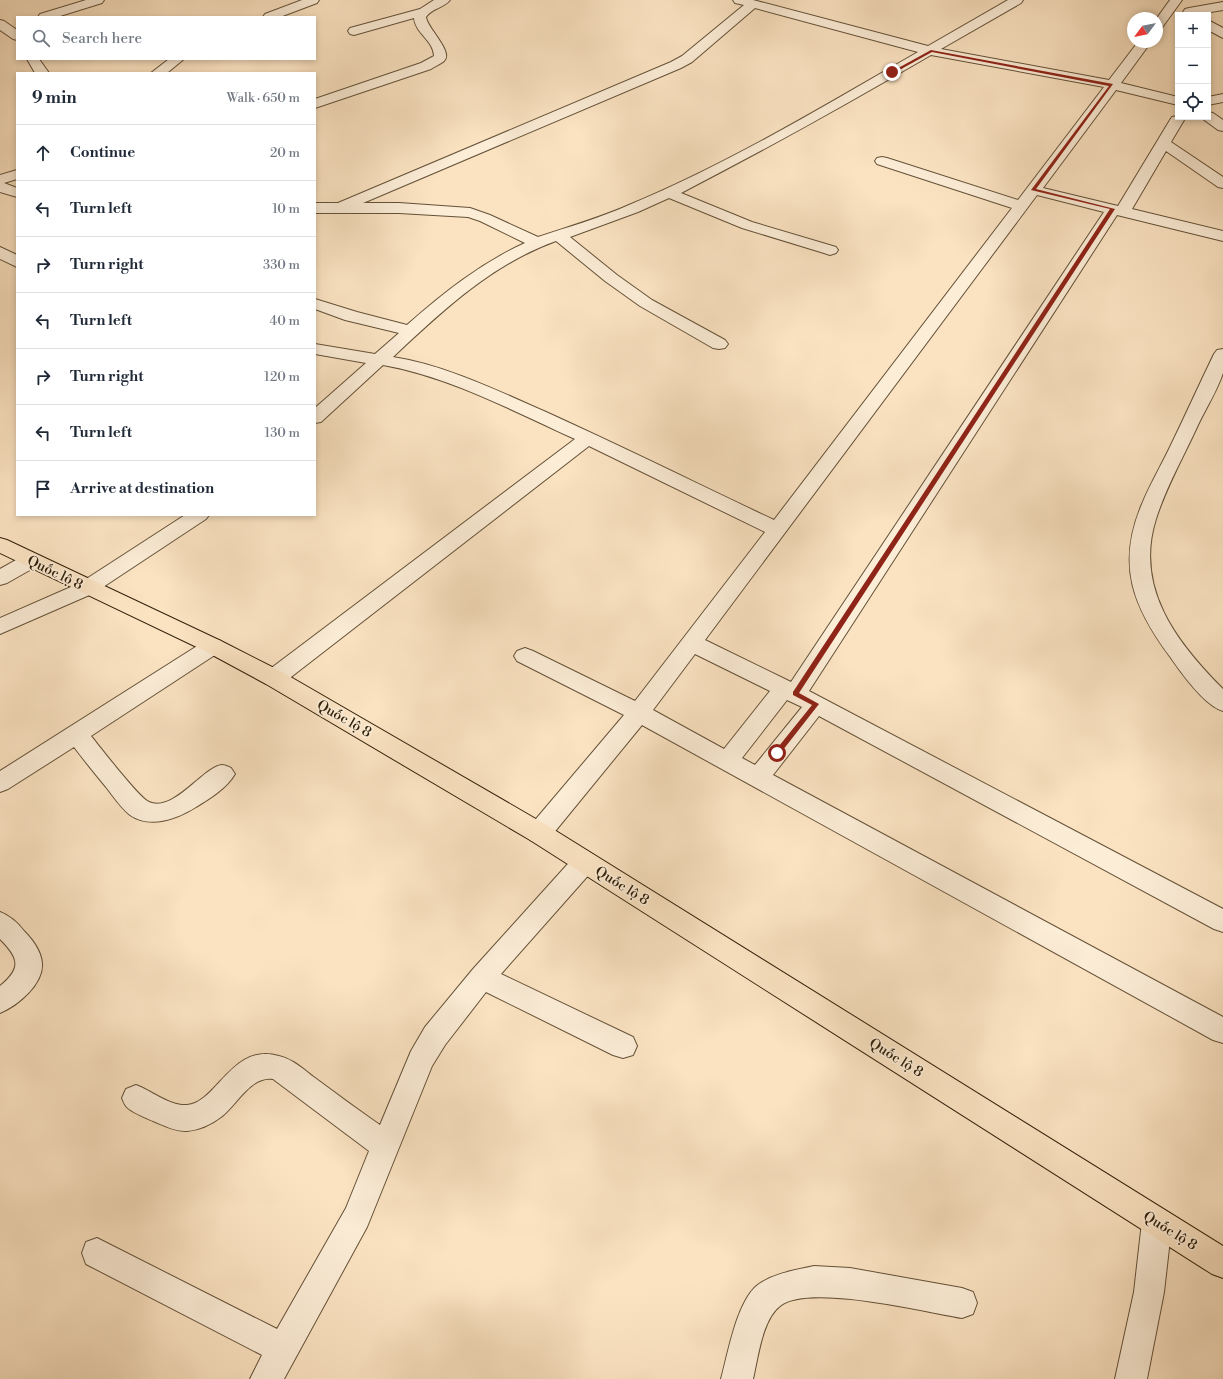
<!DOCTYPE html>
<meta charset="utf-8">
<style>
body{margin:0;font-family:"Libre Bodoni",serif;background:#f6f6f7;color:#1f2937}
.controls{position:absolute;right:12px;top:12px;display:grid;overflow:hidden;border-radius:0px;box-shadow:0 2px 6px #0003}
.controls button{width:36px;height:36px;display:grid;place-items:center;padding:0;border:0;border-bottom:1px solid #e0e1e3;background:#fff;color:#1f2937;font:20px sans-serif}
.compass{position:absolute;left:1127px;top:12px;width:36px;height:36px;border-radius:50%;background:#fff;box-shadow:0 2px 6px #0003;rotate:238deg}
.stop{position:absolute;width:12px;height:12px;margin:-9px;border:3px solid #8f2418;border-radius:50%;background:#fff}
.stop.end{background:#8f2418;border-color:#fff;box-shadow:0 1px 4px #0008}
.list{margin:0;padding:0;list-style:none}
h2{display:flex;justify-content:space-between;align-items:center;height:52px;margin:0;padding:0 16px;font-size:17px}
h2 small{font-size:13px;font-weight:400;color:#747a83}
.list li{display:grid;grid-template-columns:26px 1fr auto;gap:12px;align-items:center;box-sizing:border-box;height:56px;padding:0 16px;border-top:1px solid #e0e1e3}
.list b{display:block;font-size:15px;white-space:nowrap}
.list em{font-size:13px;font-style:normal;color:#747a83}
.icon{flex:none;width:22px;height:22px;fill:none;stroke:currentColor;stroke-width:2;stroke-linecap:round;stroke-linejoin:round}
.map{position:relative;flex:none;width:1223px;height:1379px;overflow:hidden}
.search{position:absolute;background:#fff;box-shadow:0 2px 6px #0003;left:16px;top:16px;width:300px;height:44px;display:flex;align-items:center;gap:10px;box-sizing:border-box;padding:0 14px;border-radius:0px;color:#747a83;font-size:15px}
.panel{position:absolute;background:#fff;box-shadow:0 2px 6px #0003;left:16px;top:72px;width:300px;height:444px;border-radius:0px}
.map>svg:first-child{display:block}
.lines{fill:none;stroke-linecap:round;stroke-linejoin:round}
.minor-casing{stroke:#645137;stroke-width:2}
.highway-casing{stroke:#312009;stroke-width:2}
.minor{fill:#fcedd7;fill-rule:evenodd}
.highway{fill:#fbe3c2;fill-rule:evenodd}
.route{fill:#8f2418}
.labels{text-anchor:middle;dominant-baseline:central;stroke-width:3.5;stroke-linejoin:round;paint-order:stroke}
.street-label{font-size:14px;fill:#312009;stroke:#fcedd7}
</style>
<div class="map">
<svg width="1223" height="1379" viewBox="0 0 1223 1379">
<rect width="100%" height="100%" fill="#fbe3c2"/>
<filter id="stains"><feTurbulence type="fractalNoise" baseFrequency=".005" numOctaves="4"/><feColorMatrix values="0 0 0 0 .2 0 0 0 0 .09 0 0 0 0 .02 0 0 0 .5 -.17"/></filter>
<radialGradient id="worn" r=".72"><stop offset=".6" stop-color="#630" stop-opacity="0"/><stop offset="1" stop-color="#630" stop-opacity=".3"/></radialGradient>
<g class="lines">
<g class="minor-casing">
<path id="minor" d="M86,0H104L102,3L57,17H38L40,14Z
M302,0H319L317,3L280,17H263L265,14Z
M434,0H450C444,8 432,8 426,17C427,28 454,52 444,61C441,64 435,66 431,69L315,108V99L421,63L434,56C434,41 415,33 414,18L354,35L350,34L348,31L350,28L420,9Z
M733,0H753L928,46L1008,0H1023L1021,3L941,49L1109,80L1138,42H1151L1121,83L1178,97V105L1116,90L1043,188L1118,206L1170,120L1172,117L1177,116L1182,117L1184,120L1171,142L1223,177V188L1218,187L1166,151L1132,209L1223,231V241L1117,215L809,691L1223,909V932L1214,929L819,716L773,775L1223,1017V1043L1213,1040L642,725L548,840L539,843L530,840L527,833L530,826L624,715L517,661L514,656L517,651L525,648L533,651L635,701L765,532L589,446L282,684L274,686L266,684L263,678L266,672L575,439C513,411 450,377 383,365L321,422L315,423V408L366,363L315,354V344L375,354L399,333L345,320L315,309V299L357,312L407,325C443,293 481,263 525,243L480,221L468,217L399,213H315V203H338L671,62L682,56L744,5L735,3ZM755,8L918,52C824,106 730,163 629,205C600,218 568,227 538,237L490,215L470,208L399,203H363L681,68L692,62ZM931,55L1104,87L1018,200L887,158L882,157L877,158L875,161L877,164L1012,208L774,520C698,484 623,447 546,412C498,391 445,365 393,357C442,311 492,264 556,241L605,281L640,306L713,348L719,349L725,348L728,344L725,340L652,300L617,275L570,237L638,212L669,198L742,228L824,253L830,255L836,253L838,250L836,247L752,222L681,193C766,149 849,103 931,55ZM1037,195L1104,212L791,682L705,640ZM695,654L770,691L724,749L653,710ZM787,700L802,707L755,765L742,758Z
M1170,0H1182L1161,29L1157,30V18Z
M1223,2V10L1193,15H1185L1183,12L1185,9L1189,8Z
M0,20L4,21L17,30V40L13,39L0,30Z
M1208,20L1223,28V38L1208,30Z
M27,59H39L49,73H35Z
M169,59H184L167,73H151Z
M1223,94V102L1208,105V97Z
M1208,112L1213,113L1223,120V131L1218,130L1203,119L1202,117H1208Z
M17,170V179L4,183L17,188V197L0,192V175Z
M0,247L17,255V267L0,259Z
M1223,349C1223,356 1223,366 1223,373C1217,391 1206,408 1198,425C1184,456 1166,487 1156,519C1134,588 1177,643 1223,689V711C1205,706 1182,674 1171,658C1133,607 1116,565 1142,504C1150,484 1161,466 1170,447C1185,416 1199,385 1214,354L1217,350Z
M185,515H209L206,519L94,593L0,634V618L80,583Z
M30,554L37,556L40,561L37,566L7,583L0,585V569L23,556Z
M213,638L221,641L224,646L221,651L91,736C100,747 139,798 149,802C174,813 204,766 222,765C225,765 229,767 231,768L235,774C227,788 209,799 196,807C177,819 150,829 130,815C121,808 113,796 106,787C95,774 84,760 74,747L8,789L0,792V771L205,641Z
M584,853L593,856L596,863L593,870L501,974L633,1037L637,1046L633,1055L623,1058L613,1055L486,992L445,1045L432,1066L367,1227L284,1379H250L262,1355L86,1264L82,1253L86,1242L97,1238L277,1329L346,1208L369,1151L273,1079C251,1075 236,1106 221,1117C212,1124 199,1130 187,1131C176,1132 163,1125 153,1121C146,1118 129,1111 126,1106C124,1104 123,1100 122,1098L126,1089L136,1085C152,1091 169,1106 187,1105C217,1103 232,1042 279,1056C293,1059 304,1070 315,1078C337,1094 358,1110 380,1125L411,1051L425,1027L473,969L575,856Z
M0,912C10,916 17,922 24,931C32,939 41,951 42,963C44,984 17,1006 0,1013V986C22,968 19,958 0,939Z
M1157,1207L1167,1212L1172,1222L1164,1292L1147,1379H1115L1134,1292L1142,1222L1147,1212Z
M814,1266L850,1268L962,1288L973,1292L977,1303L973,1314L962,1318C925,1312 808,1283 780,1306C762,1320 758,1358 753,1379H721C728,1354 737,1299 759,1284C775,1273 796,1270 814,1266Z"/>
</g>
<g class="highway-casing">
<path id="highway" d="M0,538L7,540L221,641L282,672L548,826L1223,1246V1278L1212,1274L530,840L266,684L205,651L0,553Z"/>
</g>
<use href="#minor" class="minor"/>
<use href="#highway" class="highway"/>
</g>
<path class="route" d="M931,50L1113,84L1036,189L1115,209L799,693L819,704L779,755L777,756L774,753L775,751L812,705L793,695V692L1110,209L1031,190L1109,86L932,52L894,73L891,72Z"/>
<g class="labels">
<g class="street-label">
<text transform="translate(55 573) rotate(26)">Quốc lộ 8</text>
<text transform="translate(344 719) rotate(30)">Quốc lộ 8</text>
<text transform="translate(622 886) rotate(32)">Quốc lộ 8</text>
<text transform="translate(896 1058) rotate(32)">Quốc lộ 8</text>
<text transform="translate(1170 1231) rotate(32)">Quốc lộ 8</text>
</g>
</g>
<rect width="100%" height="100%" filter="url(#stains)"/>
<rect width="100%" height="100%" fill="url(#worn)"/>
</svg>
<div class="controls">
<button>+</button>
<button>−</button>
<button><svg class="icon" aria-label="locate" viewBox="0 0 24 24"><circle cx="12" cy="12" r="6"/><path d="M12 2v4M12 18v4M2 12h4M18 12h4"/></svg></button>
</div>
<svg class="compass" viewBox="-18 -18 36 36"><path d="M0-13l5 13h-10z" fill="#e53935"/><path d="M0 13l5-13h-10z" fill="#747a83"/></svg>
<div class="stop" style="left:777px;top:753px"></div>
<div class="stop end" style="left:892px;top:72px"></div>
<div class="search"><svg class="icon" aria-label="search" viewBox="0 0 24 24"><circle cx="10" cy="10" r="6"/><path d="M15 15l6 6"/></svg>Search here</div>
<section class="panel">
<h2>9 min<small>Walk · 650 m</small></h2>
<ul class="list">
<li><svg class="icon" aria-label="ahead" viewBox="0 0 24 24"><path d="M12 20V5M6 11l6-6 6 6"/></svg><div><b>Continue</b></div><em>20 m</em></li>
<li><svg class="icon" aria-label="left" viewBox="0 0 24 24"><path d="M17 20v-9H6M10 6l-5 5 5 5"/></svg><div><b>Turn left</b></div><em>10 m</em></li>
<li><svg class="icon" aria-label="right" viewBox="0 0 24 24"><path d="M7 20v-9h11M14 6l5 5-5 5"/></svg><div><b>Turn right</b></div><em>330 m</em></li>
<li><svg class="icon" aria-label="left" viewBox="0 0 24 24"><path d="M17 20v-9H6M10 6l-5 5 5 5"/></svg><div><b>Turn left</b></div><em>40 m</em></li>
<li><svg class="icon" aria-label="right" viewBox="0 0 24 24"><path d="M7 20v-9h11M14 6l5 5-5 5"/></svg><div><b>Turn right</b></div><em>120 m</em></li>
<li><svg class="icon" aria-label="left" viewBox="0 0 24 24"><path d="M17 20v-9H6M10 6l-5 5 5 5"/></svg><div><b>Turn left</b></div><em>130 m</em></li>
<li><svg class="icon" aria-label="arrive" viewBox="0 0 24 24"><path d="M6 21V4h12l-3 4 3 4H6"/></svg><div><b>Arrive at destination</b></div></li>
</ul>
</section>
</div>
